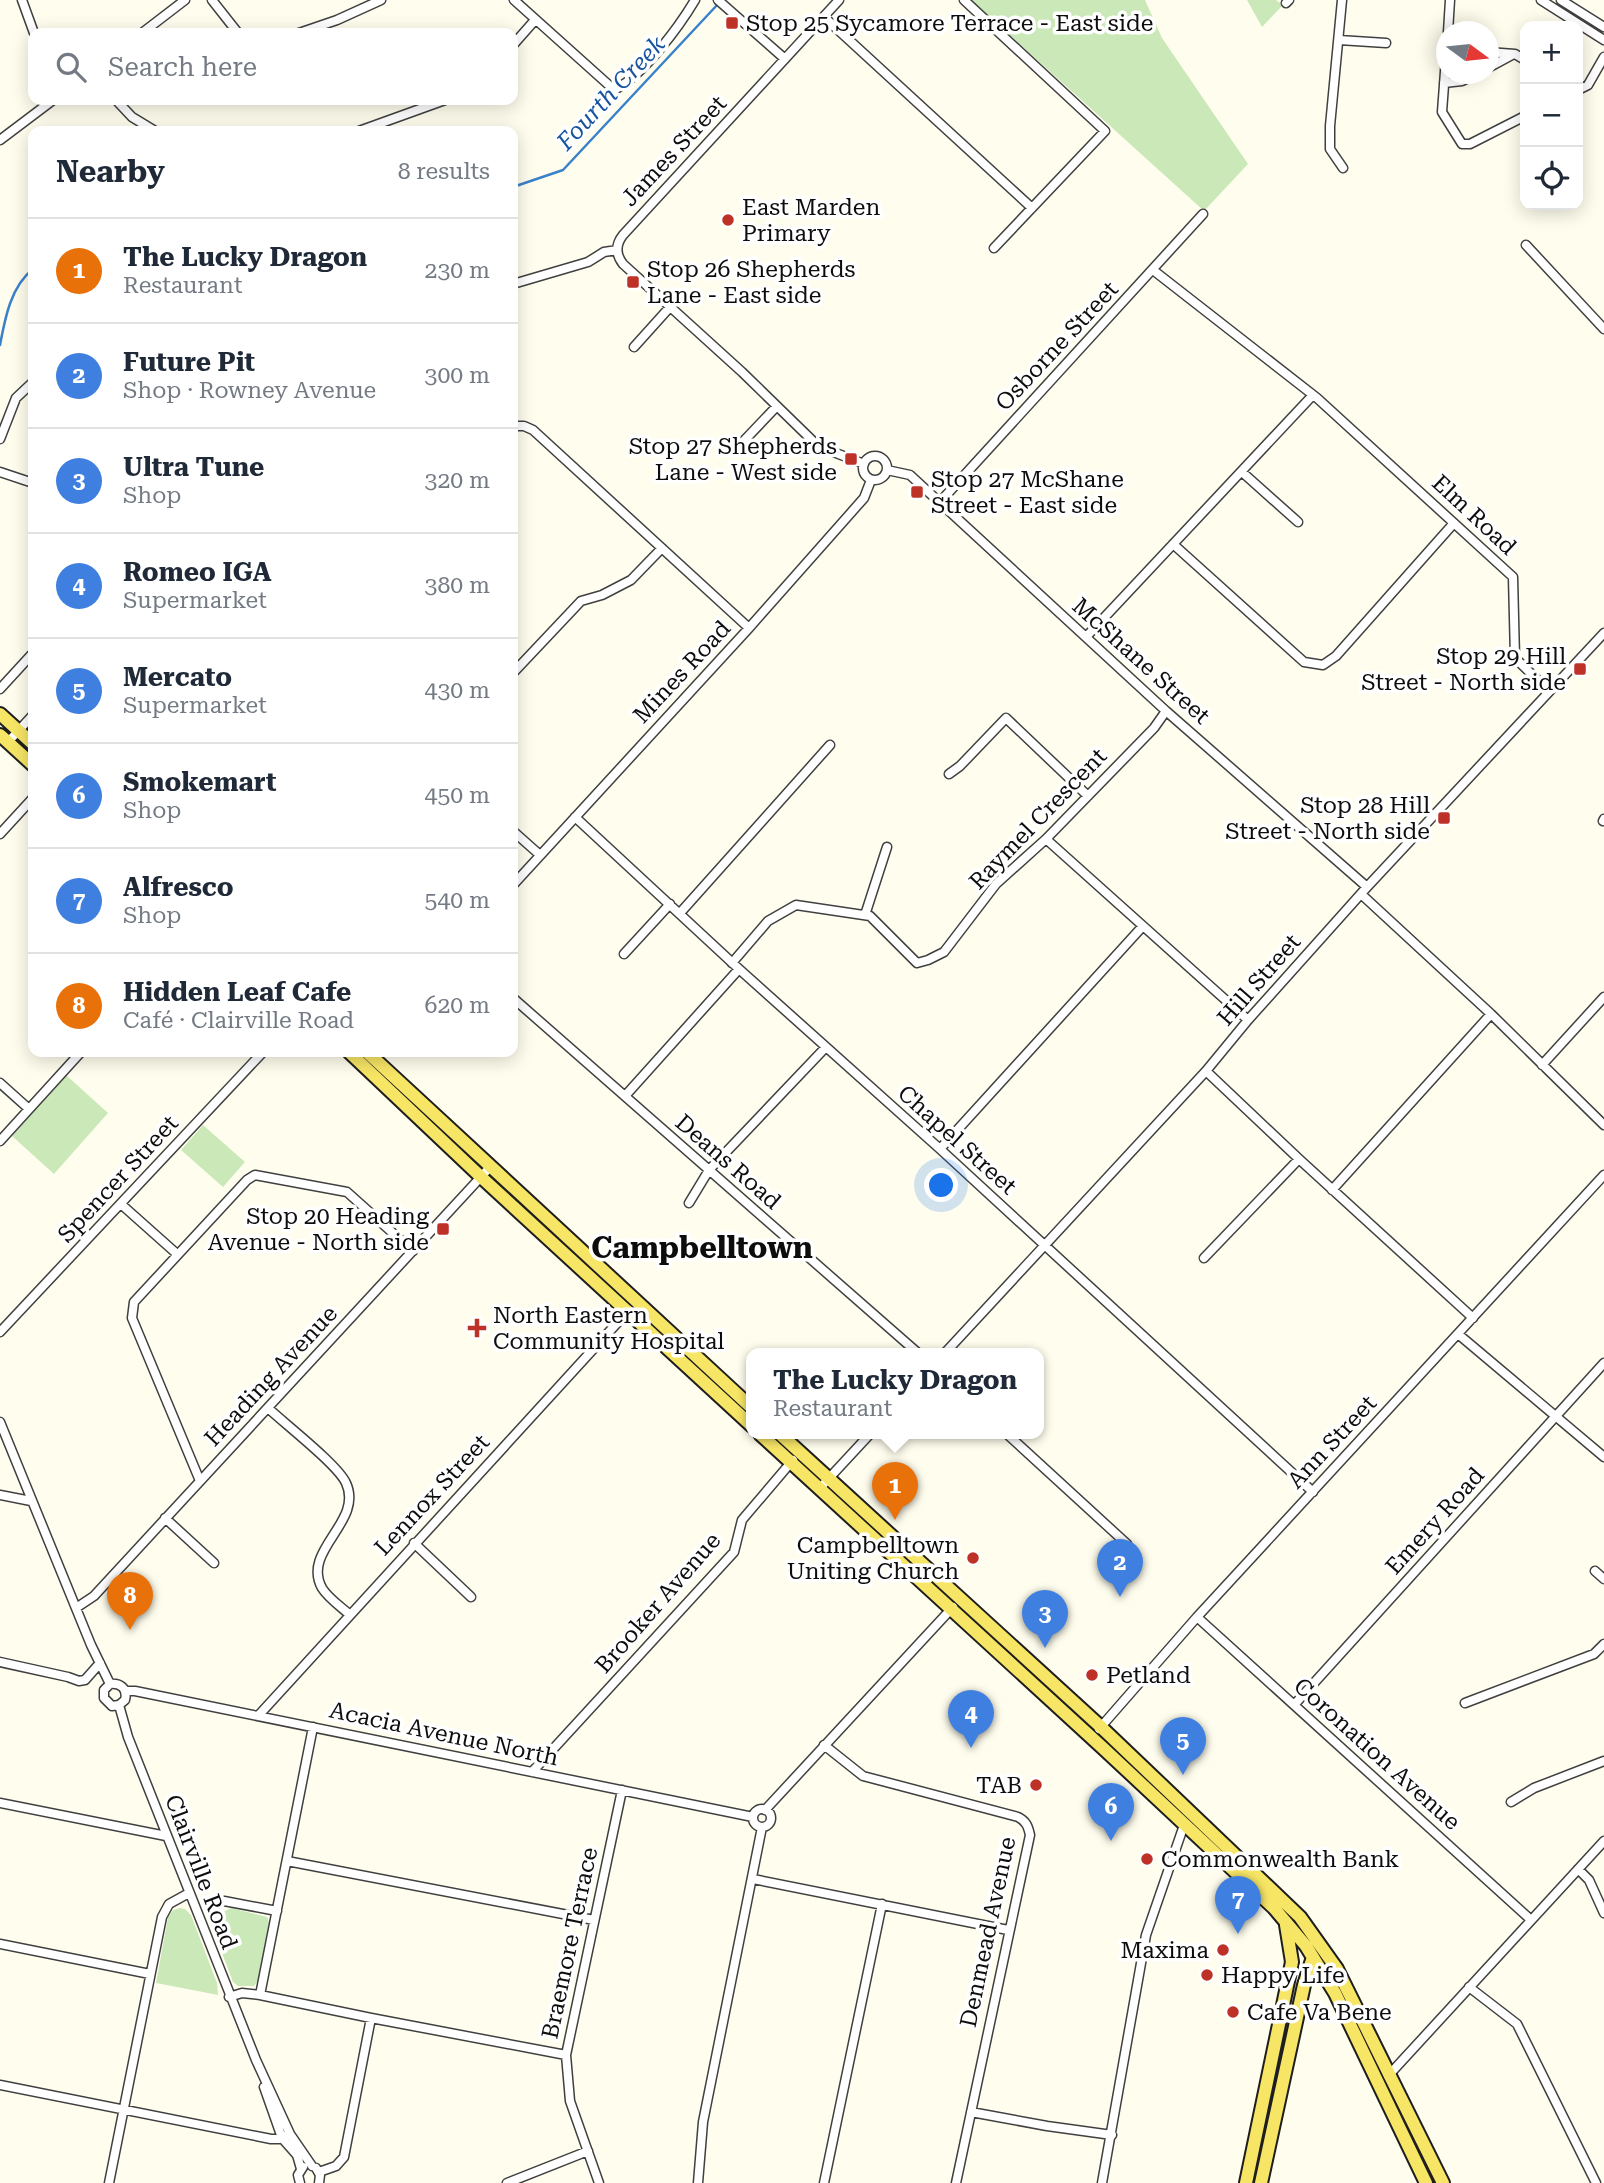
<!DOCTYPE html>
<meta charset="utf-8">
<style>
body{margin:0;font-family:"Roboto Serif",serif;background:#f6f6f7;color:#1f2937}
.controls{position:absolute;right:21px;top:21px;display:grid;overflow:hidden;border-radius:14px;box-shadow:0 4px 18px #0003}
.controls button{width:63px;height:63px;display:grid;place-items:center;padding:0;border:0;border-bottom:2px solid #e0e1e3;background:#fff;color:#1f2937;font:35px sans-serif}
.compass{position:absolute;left:1436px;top:21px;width:63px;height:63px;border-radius:50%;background:#fff;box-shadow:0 4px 18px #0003;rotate:105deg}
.you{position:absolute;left:942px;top:1186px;width:24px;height:24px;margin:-18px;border:5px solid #fff;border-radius:50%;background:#1a73e8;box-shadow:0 0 0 10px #1a73e833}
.badge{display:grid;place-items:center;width:46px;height:46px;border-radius:50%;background:#bd3126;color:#fff;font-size:23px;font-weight:700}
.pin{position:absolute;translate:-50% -58px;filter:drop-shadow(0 2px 4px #0008)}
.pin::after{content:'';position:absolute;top:37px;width:24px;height:21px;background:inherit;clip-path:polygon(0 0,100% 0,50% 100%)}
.popup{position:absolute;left:746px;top:1348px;width:298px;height:91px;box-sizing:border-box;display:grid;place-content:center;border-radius:14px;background:#fff;filter:drop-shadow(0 2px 5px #0005);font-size:23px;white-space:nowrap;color:#747a83}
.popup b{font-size:26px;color:#1f2937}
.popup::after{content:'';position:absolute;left:50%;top:100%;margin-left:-14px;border:14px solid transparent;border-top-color:#fff}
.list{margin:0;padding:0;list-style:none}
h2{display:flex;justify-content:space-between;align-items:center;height:91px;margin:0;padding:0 28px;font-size:30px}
h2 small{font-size:23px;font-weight:400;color:#747a83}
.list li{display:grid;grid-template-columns:46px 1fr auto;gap:21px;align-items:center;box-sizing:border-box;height:105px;padding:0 28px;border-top:2px solid #e0e1e3}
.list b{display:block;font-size:26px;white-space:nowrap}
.list p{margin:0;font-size:23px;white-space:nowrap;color:#747a83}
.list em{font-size:23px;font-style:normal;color:#747a83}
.icon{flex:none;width:38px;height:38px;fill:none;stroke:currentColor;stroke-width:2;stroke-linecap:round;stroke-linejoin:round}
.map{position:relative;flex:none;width:1604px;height:2183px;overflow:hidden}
.search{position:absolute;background:#fff;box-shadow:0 4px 18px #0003;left:28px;top:28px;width:490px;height:77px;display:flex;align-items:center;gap:18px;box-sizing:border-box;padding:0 24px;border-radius:14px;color:#747a83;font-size:26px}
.panel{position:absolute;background:#fff;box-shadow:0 4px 18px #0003;left:28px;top:126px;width:490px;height:931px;border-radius:14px}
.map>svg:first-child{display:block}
.green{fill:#cbe9b8}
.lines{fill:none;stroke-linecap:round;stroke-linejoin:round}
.stream{stroke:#3a81cc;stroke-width:2.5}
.street-casing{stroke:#404040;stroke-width:11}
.primary-casing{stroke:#1e1e1e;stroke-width:16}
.street{stroke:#fff;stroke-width:8}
.primary{stroke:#f7e565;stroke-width:12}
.poi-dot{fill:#bd3126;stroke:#fff;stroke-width:2.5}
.labels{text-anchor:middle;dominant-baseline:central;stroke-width:7;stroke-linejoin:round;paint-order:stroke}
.poi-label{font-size:23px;fill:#0d0d0d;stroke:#fff;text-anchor:start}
.street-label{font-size:23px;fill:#0d0d0d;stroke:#fff}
.water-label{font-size:24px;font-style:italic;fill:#17539e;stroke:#fff}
.district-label{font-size:30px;font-weight:bold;fill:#0d0d0d;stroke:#fff}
</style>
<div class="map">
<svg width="1604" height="2183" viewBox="0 0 1604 2183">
<rect width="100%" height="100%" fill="#fffeee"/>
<path class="green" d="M971,0H1145L1162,38L1248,164L1204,211Z
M1247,0H1276L1283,5L1262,27Z
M66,1075L108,1113L54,1174L12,1136Z
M203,1125L245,1162L223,1187L181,1150Z
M203,1903L213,1905L223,1912L231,1908L267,1917L269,1922L258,1980L254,1986H238L233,1982Z
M180,1908L185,1909L191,1915L217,1983L218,1995L156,1983L168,1917L173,1910Z"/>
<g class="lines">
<path class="stream" d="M513,187L563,170L718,4
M0,345C5,318 11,286 33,269"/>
<g class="street-casing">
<path id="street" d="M22,0L34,33
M212,0L238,33
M514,0L611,87L616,89C644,74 679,27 695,0
M718,0L785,59
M839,0L623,235C615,245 616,255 623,264L742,372L818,446L864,464
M964,0L1105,131L994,248
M1342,0L1330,126V149L1343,168
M1541,0L1604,40
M1561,0L1604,27
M1286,3L1289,0
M824,17L1032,208
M1448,32L1450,0
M142,33L185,0
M299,33L337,20L381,0
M1339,40L1386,43
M513,45L535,20
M1488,52L1515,54L1525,60
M1446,58L1442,112L1462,144H1470L1525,116
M1488,68L1512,55
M1444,83L1462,81L1477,74
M1578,90L1588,85L1604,57
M116,100L132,117L155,131
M359,131L445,100
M0,140L53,100
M1526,245L1604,329
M1153,270L1317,398L1513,577L1515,658L1549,691
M513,284L588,262L604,252L617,250
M634,347L670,307
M513,426H524L533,430L749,628
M0,439L16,398L33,382
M737,448L777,406
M863 468a12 12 0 1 1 24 0a12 12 0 1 1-24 0Z
M887,470L910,475L1166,711L1367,887
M0,472L33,483
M1242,472L1298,522
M939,503L1203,214
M1173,544L1304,662L1323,665L1336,656L1454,523
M1086,637L1312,396
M513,673L581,601L602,595L631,580L662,548
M0,689L33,653
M8,742L33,715
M949,774L960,766L1006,718L1088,796
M575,817L739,969L940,1149L1313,1492
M1603,821L1604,819
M513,831L540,855
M0,834L33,798
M1046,839L1248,1020
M513,885L749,628L864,498L871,480
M1361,894L1491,1014L1604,1125
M680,913L830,745
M865,915L887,847
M624,954L670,904
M732,963L768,921L796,905L870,916L917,963L928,960L944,952L996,884L1046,839L1154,728L1166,711
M513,998L919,1354
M1542,1065L1604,997
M1206,1071L1299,1159L1473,1318
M0,1083L29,1109
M625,1096L739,969
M0,1141L81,1052
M940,1149L1142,927
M1332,1190L1491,1014
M689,1203L709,1170L826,1047
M122,1205L177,1254
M1204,1258L1299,1159
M0,1332L263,1052
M1458,1334L1604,1457
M944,1354L1206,1071L1248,1020L1367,887L1604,633
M268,1408C285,1424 338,1465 346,1483C364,1522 301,1550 322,1588C328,1598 340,1606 349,1614
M0,1422L91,1645L110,1684
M1007,1434L1127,1544
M200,1481L132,1318L134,1302L247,1180L255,1175L347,1192L413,1251
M819,1489L870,1434
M0,1495L31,1501
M165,1518L214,1563
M414,1543L471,1597
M1595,1571L1604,1579
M76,1608L94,1596L491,1166
M1197,1617L1530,1919
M0,1662L68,1677L79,1681L85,1680L100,1663
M110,1684C120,1683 128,1688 125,1700L119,1705
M110,1684L104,1690V1698L112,1706L119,1705
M126,1691H135L753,1817
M1465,1703L1594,1654L1604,1644
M119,1705L128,1737L256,2060L290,2134L312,2166
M1294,1705L1604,1363
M258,1716L629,1310
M1099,1729L1197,1617L1604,1175
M824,1745L863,1776L1018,1817C1026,1821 1028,1826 1030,1835L956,2183
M532,1772L734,1552L742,1520L793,1460
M1511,1802L1534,1788L1604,1761
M0,1803L166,1836
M753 1818a9 9 0 1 1 18 0a9 9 0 1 1-18 0Z
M765,1810L953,1607
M287,1861L594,1920
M1578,1869L1589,1880L1604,1913
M753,1879L1008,1930
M218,1903L224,1901L277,1911
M0,1944L150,1974
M1469,1987L1517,2024L1596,2183
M260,1995L313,1727
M229,1997L242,1993L260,1995L371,2018L566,2055
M1388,2076L1604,1841
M0,2085L271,2139H279L290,2134
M264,2087L282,2138L297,2155L301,2169
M971,2112L1047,2126L1112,2135
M316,2168L320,2175L319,2183
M319,2172L336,2166L344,2157L371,2018
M109,2183L162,1917L169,1904L189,1893
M300,2183L298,2175L303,2167
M507,2183L588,2151
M599,2183L570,2101L566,2055L622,1790
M698,2183L703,2122L762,1827
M824,2183L882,1904
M1102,2183L1146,1935L1184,1825"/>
</g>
<g class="primary-casing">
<path id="primary" d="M0,714L33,744
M0,735L33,765
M349,1052L481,1177L752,1426
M367,1052L752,1408
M760,1434L1104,1749L1274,1908L1306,1946L1335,1993L1426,2183
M780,1434L1101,1727L1300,1917L1337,1969L1443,2183
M1246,2183L1292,1962L1286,1925
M1261,2183L1304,1985L1313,1957"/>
</g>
<use href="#street" class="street"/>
<use href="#primary" class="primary"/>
</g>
<g class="poi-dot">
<rect x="725" y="16" width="14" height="14" rx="3.5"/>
<circle cx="728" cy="220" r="7"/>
<rect x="626" y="275" width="14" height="14" rx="3.5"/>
<rect x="844" y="452" width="14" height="14" rx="3.5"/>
<rect x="910" y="485" width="14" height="14" rx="3.5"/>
<rect x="1573" y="662" width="14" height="14" rx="3.5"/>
<rect x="1437" y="811" width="14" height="14" rx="3.5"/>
<rect x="436" y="1222" width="14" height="14" rx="3.5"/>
<path d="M473.5 1317.5h7v7h7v7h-7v7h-7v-7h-7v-7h7z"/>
<circle cx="973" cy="1558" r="7"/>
<circle cx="1092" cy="1675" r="7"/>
<circle cx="1036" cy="1785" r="7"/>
<circle cx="1147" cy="1859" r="7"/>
<circle cx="1223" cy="1950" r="7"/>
<circle cx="1207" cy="1975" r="7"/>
<circle cx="1233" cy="2012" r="7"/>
</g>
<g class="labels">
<g class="poi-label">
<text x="746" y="23">Stop 25 Sycamore Terrace - East side</text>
<text x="742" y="207">East Marden<tspan x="742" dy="26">Primary</tspan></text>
<text x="647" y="269">Stop 26 Shepherds<tspan x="647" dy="26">Lane - East side</tspan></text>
<text x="837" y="446" text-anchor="end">Stop 27 Shepherds<tspan x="837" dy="26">Lane - West side</tspan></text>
<text x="931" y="479">Stop 27 McShane<tspan x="931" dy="26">Street - East side</tspan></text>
<text x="1566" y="656" text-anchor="end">Stop 29 Hill<tspan x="1566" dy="26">Street - North side</tspan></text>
<text x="1430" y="805" text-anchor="end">Stop 28 Hill<tspan x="1430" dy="26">Street - North side</tspan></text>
<text x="429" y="1216" text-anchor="end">Stop 20 Heading<tspan x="429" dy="26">Avenue - North side</tspan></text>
<text x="493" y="1315">North Eastern<tspan x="493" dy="26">Community Hospital</tspan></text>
<text x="959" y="1545" text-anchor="end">Campbelltown<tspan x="959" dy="26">Uniting Church</tspan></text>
<text x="1106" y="1675">Petland</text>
<text x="1022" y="1785" text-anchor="end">TAB</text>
<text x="1161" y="1859">Commonwealth Bank</text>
<text x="1209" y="1950" text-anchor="end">Maxima</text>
<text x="1221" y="1975">Happy Life</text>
<text x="1247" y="2012">Cafe Va Bene</text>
</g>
<g class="street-label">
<text transform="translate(674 151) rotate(-47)">James Street</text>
<text transform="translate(1057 346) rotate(-47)">Osborne Street</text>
<text transform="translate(1474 515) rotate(43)">Elm Road</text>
<text transform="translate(1141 661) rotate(42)">McShane Street</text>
<text transform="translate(682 672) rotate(-47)">Mines Road</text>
<text transform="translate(1038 819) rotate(-46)">Raymel Crescent</text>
<text transform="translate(1259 980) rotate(-49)">Hill Street</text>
<text transform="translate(957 1140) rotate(42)">Chapel Street</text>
<text transform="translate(728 1162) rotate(41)">Deans Road</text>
<text transform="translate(118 1179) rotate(-47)">Spencer Street</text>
<text transform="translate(271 1376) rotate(-47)">Heading Avenue</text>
<text transform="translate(1332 1442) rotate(-47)">Ann Street</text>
<text transform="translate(432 1495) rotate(-47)">Lennox Street</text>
<text transform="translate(1435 1521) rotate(-48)">Emery Road</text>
<text transform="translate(658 1603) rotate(-49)">Brooker Avenue</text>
<text transform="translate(444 1734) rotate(12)">Acacia Avenue North</text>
<text transform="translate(1377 1754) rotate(42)">Coronation Avenue</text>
<text transform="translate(201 1872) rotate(69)">Clairville Road</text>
<text transform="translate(988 1932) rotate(-78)">Denmead Avenue</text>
<text transform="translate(570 1943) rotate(-78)">Braemore Terrace</text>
</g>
<g class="water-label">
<text transform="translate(611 93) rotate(-47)">Fourth Creek</text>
</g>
<g class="district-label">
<text x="702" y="1247">Campbelltown</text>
</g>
</g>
</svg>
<div class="controls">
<button>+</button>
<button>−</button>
<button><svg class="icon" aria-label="locate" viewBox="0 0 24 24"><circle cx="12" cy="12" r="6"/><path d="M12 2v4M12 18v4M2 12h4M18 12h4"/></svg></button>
</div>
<svg class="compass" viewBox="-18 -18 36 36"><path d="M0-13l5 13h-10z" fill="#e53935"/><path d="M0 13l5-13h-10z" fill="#747a83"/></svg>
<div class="you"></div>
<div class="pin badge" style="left:895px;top:1520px;background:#e8710a">1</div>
<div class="popup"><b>The Lucky Dragon</b>Restaurant</div>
<div class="pin badge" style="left:1120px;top:1597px;background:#3f7fe0">2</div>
<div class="pin badge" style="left:1045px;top:1648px;background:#3f7fe0">3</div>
<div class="pin badge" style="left:971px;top:1748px;background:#3f7fe0">4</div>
<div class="pin badge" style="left:1183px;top:1775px;background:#3f7fe0">5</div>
<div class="pin badge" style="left:1111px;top:1841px;background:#3f7fe0">6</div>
<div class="pin badge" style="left:1238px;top:1934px;background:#3f7fe0">7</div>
<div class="pin badge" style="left:130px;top:1630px;background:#e8710a">8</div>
<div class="search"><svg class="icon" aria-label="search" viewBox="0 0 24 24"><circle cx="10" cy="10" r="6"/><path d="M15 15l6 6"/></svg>Search here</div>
<section class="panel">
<h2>Nearby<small>8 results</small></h2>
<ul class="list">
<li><span class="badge" style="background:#e8710a">1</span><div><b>The Lucky Dragon</b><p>Restaurant</p></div><em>230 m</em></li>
<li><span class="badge" style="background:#3f7fe0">2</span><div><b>Future Pit</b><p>Shop · Rowney Avenue</p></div><em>300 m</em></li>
<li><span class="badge" style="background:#3f7fe0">3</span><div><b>Ultra Tune</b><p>Shop</p></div><em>320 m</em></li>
<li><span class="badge" style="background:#3f7fe0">4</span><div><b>Romeo IGA</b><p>Supermarket</p></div><em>380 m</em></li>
<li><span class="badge" style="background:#3f7fe0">5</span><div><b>Mercato</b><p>Supermarket</p></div><em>430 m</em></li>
<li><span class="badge" style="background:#3f7fe0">6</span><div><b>Smokemart</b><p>Shop</p></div><em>450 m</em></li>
<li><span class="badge" style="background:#3f7fe0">7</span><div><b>Alfresco</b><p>Shop</p></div><em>540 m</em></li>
<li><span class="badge" style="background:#e8710a">8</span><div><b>Hidden Leaf Cafe</b><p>Café · Clairville Road</p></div><em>620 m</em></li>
</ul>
</section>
</div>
